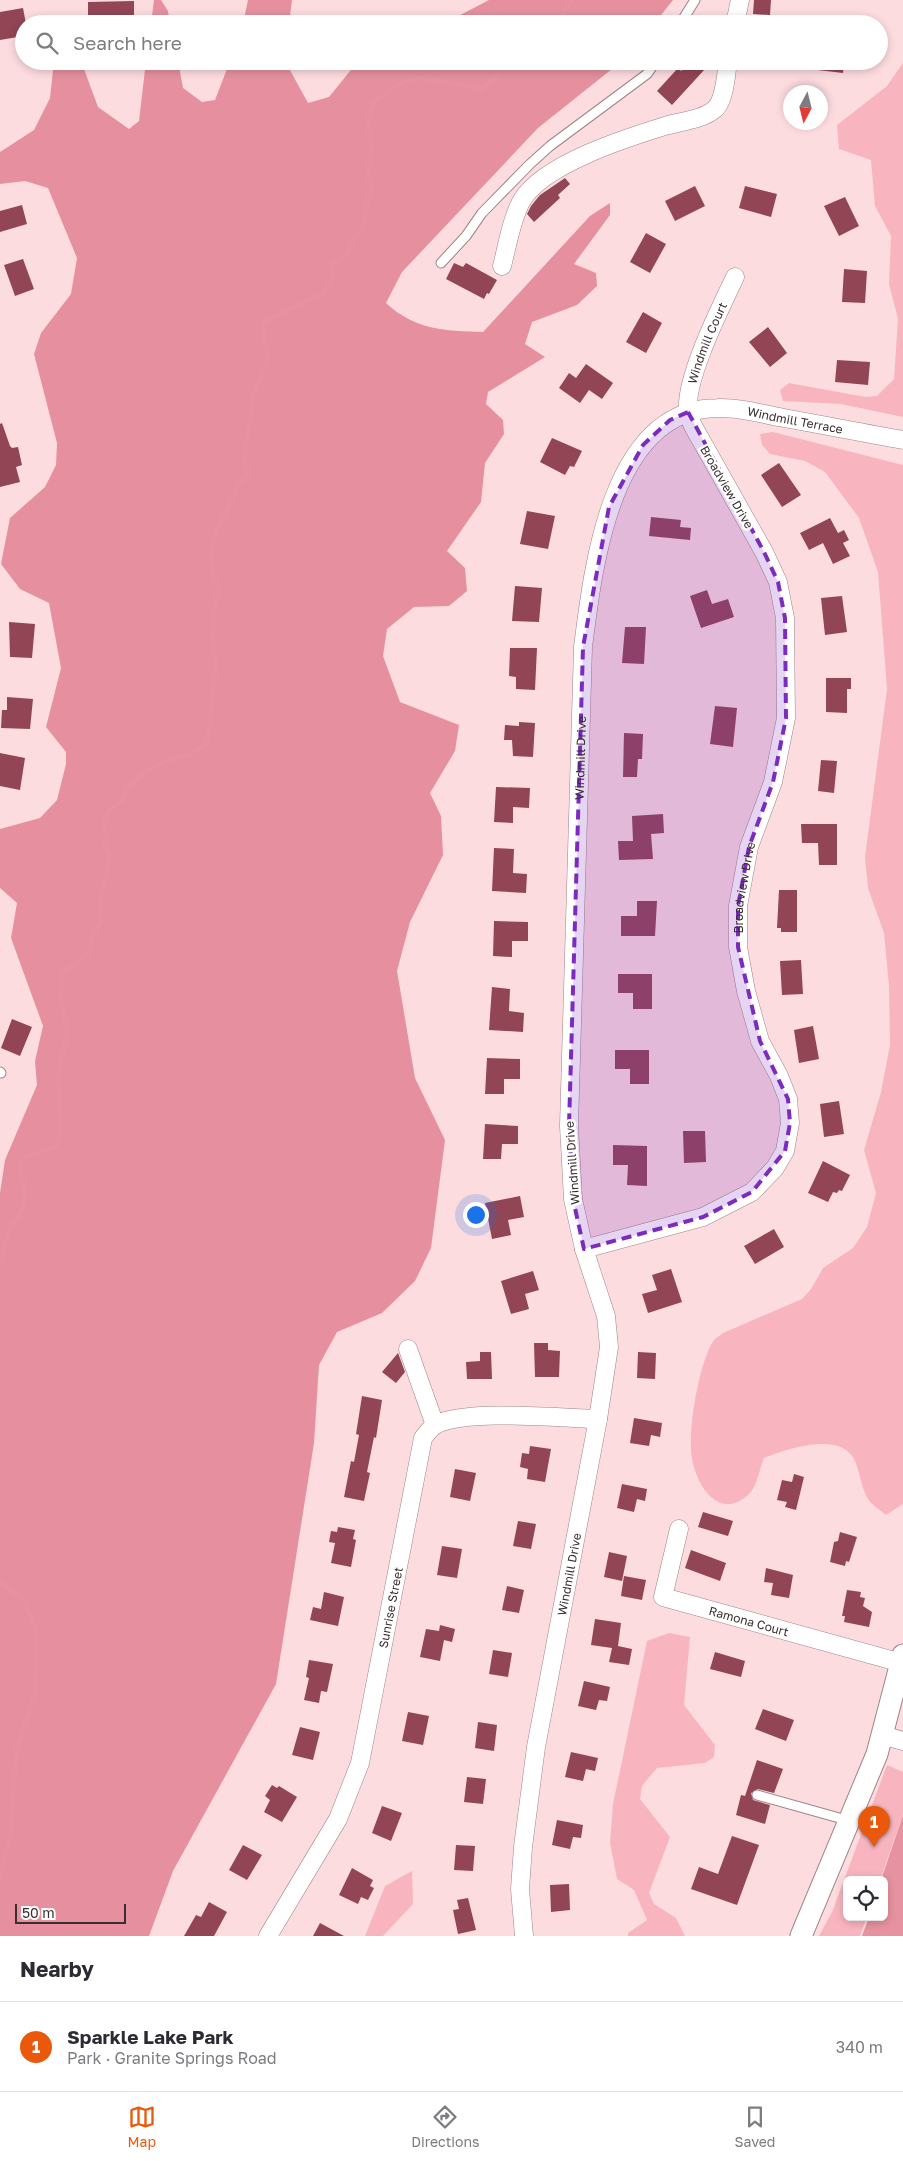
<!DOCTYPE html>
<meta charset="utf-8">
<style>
body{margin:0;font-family:"Golos Text",sans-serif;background:#f2f2f3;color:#2b2b33}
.controls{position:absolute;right:15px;bottom:15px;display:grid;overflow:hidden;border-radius:8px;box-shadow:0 2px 8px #0003}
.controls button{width:45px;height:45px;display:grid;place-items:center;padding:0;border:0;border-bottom:1px solid #e1e1e2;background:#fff;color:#2b2b33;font:25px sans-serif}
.compass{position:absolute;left:783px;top:85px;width:45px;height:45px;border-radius:50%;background:#fff;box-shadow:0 2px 8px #0003;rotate:187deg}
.scale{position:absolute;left:15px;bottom:12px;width:111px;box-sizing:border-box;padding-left:5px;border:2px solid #392d2e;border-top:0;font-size:14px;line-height:18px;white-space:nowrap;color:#392d2e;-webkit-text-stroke:4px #fff;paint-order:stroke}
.you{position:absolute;left:475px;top:1214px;width:18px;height:18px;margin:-12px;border:4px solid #fff;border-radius:50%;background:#1a73e8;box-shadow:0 0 0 8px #1a73e833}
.badge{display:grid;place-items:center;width:32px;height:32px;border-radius:50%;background:#ea580c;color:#fff;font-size:16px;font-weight:700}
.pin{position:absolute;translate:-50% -41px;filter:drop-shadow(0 1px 2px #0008)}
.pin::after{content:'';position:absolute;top:26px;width:18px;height:15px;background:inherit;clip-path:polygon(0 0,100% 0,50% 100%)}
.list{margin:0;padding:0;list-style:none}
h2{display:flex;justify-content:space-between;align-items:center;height:65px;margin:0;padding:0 20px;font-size:21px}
h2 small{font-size:16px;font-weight:400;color:#7c7c81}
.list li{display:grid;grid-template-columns:32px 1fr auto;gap:15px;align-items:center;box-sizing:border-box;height:90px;padding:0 20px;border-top:1px solid #e1e1e2}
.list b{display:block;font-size:19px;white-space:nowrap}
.list p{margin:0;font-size:16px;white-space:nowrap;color:#7c7c81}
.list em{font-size:16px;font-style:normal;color:#7c7c81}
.icon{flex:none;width:28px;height:28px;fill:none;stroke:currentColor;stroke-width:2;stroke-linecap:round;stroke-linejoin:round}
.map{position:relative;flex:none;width:903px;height:1936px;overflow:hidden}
.search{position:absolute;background:#fff;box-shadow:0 2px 8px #0003;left:15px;right:15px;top:15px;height:55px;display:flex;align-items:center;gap:12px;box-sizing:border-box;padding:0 18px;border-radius:28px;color:#7c7c81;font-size:19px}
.sheet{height:155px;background:#fff}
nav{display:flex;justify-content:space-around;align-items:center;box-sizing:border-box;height:70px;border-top:1px solid #e1e1e2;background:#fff;font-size:14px;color:#7c7c81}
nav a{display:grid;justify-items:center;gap:2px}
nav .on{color:#ea580c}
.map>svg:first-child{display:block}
.green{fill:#f8b5bf}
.forest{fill:#e6909f}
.water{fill:#e792a0}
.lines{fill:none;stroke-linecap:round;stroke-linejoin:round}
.stream{stroke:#e792a0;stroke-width:4.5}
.building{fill:#924554}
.service-casing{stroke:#a18387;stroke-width:11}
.minor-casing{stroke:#a18387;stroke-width:19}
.tertiary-casing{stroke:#a18387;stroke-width:23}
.service{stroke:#fff;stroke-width:9}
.minor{stroke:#fff;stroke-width:18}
.tertiary{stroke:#fff;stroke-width:21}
.marked{fill:#7b2cbf;fill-opacity:0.2;stroke:#7b2cbf;stroke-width:4;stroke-dasharray:10 6;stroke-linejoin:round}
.labels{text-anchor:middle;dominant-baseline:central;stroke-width:5;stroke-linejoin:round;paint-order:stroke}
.street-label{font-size:12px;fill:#392d2e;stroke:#fff}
</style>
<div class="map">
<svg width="903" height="1936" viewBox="0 0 903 1936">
<rect width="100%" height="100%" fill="#fddce0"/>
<path class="green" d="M903,63V417L841,404L783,401L780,390L789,383L865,397L877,396L894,379L898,319L889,284L891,236L875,206L871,160L839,149L837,125L887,86Z
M773,432L903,465V1504L886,1515C880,1510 872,1505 868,1499C861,1488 860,1471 854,1459C839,1431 786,1449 764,1458C760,1467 757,1486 750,1493C721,1522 697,1488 692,1459C687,1433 699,1361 714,1340C716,1337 721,1335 723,1333L802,1299L811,1289L823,1268L853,1248L867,1227L876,1193L864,1150L881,1092L890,1045L889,986L884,933L868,888L865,857L887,689L878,572L859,518L825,472L805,461L770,454L762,445L760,434Z
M669,1633L690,1637L684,1705L715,1745L714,1757L705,1763L657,1768L642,1786L640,1799L670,1837L649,1893L654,1904L676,1918L685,1936H628V1933L647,1920L634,1890L617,1879L610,1843L613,1804L647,1641Z
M887,1765L903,1772V1814L880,1880H847V1917H867L860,1936H819L832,1912Z
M412,1871L413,1904L383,1936H365L385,1886Z"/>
<path class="forest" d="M154,0H161L168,11L170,24H151Z
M248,0H292L289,24H243Z
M489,0H673L654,24H443Z
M54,61H81L98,107L129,129L139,121L146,61H178L183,88L202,102L215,100L230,61H285L308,103L329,97L358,61H622L538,128L402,272L386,303C415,330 445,331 483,332L590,216L610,203V215L574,264L596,273L597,286L577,305L532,322L525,344L545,357L488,392L486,404L503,420L504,434L485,463L481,502L447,551L465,568L467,591L449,606L414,607L387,629L383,656L400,702L459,725L455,751L430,793L441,816L443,855L410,922L397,971L415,1078L445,1140L431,1248L415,1281L382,1313L337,1332L319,1365L314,1443L276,1684L173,1871L149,1936H0V1193L5,1160L37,1085L35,1061L43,1026L11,938L17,903L0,888V829L40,818L57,800L66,764V752L46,727L61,668L49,603L20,589L1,564L10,518L45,487L56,465L57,443L34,354L41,333L71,294L77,258L48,188L25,181L0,184V152L34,130L50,98Z"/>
<path class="water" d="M903,1815V1936H862L869,1917H884V1880H881Z"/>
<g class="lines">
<path class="stream" d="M556,24L572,0
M0,1265L9,1230L22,1211L25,1194L20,1164L28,1156L57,1146L60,1130L58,1075L67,1034L61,994L63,973L88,954L91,939L100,922L102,892L110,856L104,847L106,838L104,821L110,810L121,802L128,788L144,773L166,761L191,754L207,743L216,666L213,638L215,606L219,589L212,571L211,552L217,528L227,511L238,484L248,474L245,459L252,399L267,360L264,339V322L322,294L333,279L332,264L348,254L352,240L361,231L366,219L367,203L371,191L368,173L371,150L368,120L375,101L398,85L417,77L481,89L514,61
M0,1582L24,1600L36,1630L35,1694L17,1747L10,1838L0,1877"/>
</g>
<path class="building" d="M754,0H771L770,15L753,14Z
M134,1V24H109V20L88,21V2Z
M23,8L26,24H24V36L0,40V12Z
M689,61H696L705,69L672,105L657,91L678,68L681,71Z
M809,61H844L843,73L809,69Z
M565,178L570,184L558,195L560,198L534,222L527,214L531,206L540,195Z
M695,186L705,206L675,221L665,201Z
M745,186L777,194L771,217L739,208Z
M845,197L859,226L839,236L824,206Z
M22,205L27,224L0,232V211Z
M646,233L666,244L650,273L630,262Z
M23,259L34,289L15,296L4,265Z
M454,263L463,267L466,263L497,280L489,294L487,293L484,299L446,279Z
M844,269L867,271L865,303L842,302Z
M643,312L662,323L646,353L626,342Z
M768,327L787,353L770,367L749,342Z
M837,360L870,362L868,385L835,382Z
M586,364L613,383L602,399L589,390L580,403L559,388L569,373L576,378Z
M2,423L10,446L12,448L18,447L22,465L16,467L20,482L0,487V424Z
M552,438L582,451L574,467L570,466L565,475L540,462Z
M779,463L801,495L782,507L761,475Z
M527,511L555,516L548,549L520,544Z
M651,517L681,520L680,527L691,528L690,540L649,536Z
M830,518L838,533L844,530L849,540L843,543L850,556L833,564L823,543L809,550L800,533Z
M515,586L542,588L539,622L512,621Z
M707,590L712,604L728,599L734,617L701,628L690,596Z
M842,596L847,632L825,635L821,598Z
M9,622L35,624L32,658L10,657Z
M625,627H646L644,664L622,663Z
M510,648H537L535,690L516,689V677L509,676Z
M826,678H851V689H847V713L826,712Z
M7,697L33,699L30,729L1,728L2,710H7Z
M715,706L737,708L733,747L710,744Z
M519,722L535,723L533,757L513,756L512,740H504L505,725L519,726Z
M624,733L643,734L642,759H638L637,777H623Z
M0,753L25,758L20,790L0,786Z
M821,760L837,761L834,793L818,791Z
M496,787L530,788L529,808L513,807V823L494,822Z
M663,814L664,833L651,834L653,859L619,860L618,841H633L632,816Z
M801,824H837V865H819L818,843H802Z
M494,848L514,849L513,873L527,874L526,893L492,891Z
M779,890H797V932H781V928H777Z
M637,901H657L655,936H621V916H637Z
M494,921L528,922V941H512V957L493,956Z
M801,960L803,994L782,995L780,961Z
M618,974H652V1009H633V993H618Z
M492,987L510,989L509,1011L524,1013L523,1032L489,1030Z
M12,1019L32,1027L20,1056L1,1048Z
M813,1026L819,1059L799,1063L794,1030Z
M615,1050H649V1084H630V1069H615Z
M487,1058L520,1059V1079H504V1094H485Z
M839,1101L844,1134L824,1137L820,1104Z
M485,1124L518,1126V1144H502L501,1159H483Z
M683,1131H705L706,1162L684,1163Z
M613,1145L647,1146V1186L627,1185L628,1165H613Z
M823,1161L850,1175L842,1191L839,1190L837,1193L833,1192L828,1202L808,1193Z
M520,1196L524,1217L508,1220L511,1235L492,1239L485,1203Z
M774,1229L784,1247L755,1264L744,1246Z
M671,1269L682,1302L648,1313L642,1294L657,1290L652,1275Z
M533,1271L539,1290L525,1294L529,1309L511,1314L501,1281Z
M534,1343H548V1350L560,1351L559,1377H535Z
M480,1352H491L492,1379H467L466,1362L480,1361Z
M638,1352L656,1353L655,1379L637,1378Z
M398,1353L405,1372L396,1383L382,1372Z
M362,1396L382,1400L376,1438L374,1437L367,1472L370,1473L364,1501L344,1497L351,1461L354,1462L359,1435L356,1434Z
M634,1418L662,1423L660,1437L651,1435L649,1446L630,1443Z
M530,1446L551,1449L545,1482L527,1479L528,1469L520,1467L522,1453L529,1454Z
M455,1469L476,1473L470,1501L450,1497Z
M794,1474L804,1477L796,1510L785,1507L787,1502L777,1500L782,1480L792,1482Z
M622,1484L647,1489L645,1501L637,1499L634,1512L617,1508Z
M703,1512L733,1521L728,1536L698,1527Z
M518,1521L536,1524L531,1549L513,1546Z
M338,1527L355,1530L353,1539L356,1540L351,1567L331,1563L335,1543L329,1542L331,1531L337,1532Z
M840,1532L857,1537L849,1562L846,1561L845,1566L830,1562L834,1542L838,1541Z
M442,1546L462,1549L457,1578L437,1575Z
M691,1550L726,1563L720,1581L685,1568Z
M609,1552L627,1556L622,1581L604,1577Z
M766,1568L793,1575L789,1598L771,1595L773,1583L764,1582Z
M624,1576L646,1580L642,1600L621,1596Z
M507,1586L524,1590L519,1613L502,1610Z
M847,1590L861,1592L860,1597L865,1598L863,1606L872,1612L869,1627L844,1622L845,1616H842Z
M324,1592L344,1597L338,1626L310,1620L313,1607L321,1609Z
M595,1619L621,1623L618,1646L632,1649L629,1665L609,1662L612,1648L591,1645Z
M440,1625L455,1629L452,1642L444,1640L440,1661L420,1657L426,1629L439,1631Z
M493,1650L512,1653L508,1677L489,1674Z
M715,1652L745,1661L741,1677L710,1669Z
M309,1660L333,1664L327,1692L321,1691L319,1703L304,1700L309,1678L306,1677Z
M584,1681L610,1687L607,1701L599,1700L596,1710L578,1706Z
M763,1709L794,1720L786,1741L755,1729Z
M408,1712L429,1716L423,1745L402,1741Z
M478,1722L497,1725L494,1751L475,1748Z
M300,1727L320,1732L313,1760L292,1755Z
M571,1752L598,1758L595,1771L586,1769L583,1781L565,1777Z
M757,1760L783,1769L774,1793L758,1789L751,1793L753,1800L770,1805L765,1824L736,1815L741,1795L745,1796Z
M467,1777L486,1779L483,1804L464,1802Z
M272,1785L277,1788L279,1786L297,1797L282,1822L264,1812L270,1800L265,1796Z
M382,1806L402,1813L391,1841L372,1833Z
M557,1820L583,1825L581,1838L573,1837L570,1849L552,1845Z
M732,1836L759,1845L737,1905L691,1889L699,1867L718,1874Z
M243,1845L262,1855L247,1880L229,1870Z
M456,1845L475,1846L473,1871L454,1870Z
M352,1868L373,1880L370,1886L374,1888L368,1900L361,1897L358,1904L339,1895Z
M569,1884L570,1910L551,1912L550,1885Z
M468,1898L476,1930L458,1934L453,1910L459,1909L457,1900Z
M209,1902L227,1912L214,1936H184L196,1915L201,1917Z
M320,1923L344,1936H313Z"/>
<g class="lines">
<g class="service-casing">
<path id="service" d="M680,24L695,0
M441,263L466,236L482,213L530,164L550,146L647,74L656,61
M0,1072L1,1073
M757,1795L850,1821"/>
</g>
<g class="minor-casing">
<g id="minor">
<path d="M735,24L740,0"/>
<path d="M502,266C507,247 512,217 522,200C544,164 626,138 665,126C682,121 702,120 715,109C725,100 726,74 728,61"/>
<path id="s1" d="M584,1249L703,1217L752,1192L775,1168L785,1151L790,1123L788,1099L779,1076L760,1041L746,991L738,947V906L749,847L773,782L786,718L785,618L778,582L764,552L693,426C691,422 688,416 688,411C685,378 720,309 735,277"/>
<path d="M408,1349L435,1425"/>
<path id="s2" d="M679,1529L663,1597L902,1663"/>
<path d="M882,1735L903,1741"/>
<path id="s3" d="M268,1936L338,1819L360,1763L423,1438C427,1433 431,1427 437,1424C469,1409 560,1418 598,1419"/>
<path id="s4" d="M524,1936L520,1889L523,1847L536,1747L598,1419L609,1347L606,1316L584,1249L573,1199L569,1126L583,647C593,569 610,409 717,408C740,407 762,414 784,418C824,425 863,433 903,440"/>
</g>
</g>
<g class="tertiary-casing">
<path id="tertiary" d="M801,1936L877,1754L903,1655"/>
</g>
<use href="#service" class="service"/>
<use href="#minor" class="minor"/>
<use href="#tertiary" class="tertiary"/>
</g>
<path class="marked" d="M688,412L764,552L778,582L785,618L786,718L773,782L749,847L738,906V947L760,1041L788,1099L790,1123L785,1151L752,1192L703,1217L584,1249L573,1199L569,1126L583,647L609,507L643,445L670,420Z"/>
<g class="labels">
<g class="street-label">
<text stroke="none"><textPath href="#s1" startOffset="1082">Windmill Court</textPath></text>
<text stroke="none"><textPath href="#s4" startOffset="1680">Windmill Terrace</textPath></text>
<text transform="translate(727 487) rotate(60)">Broadview Drive</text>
<text stroke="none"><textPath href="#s4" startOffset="1191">Windmill Drive</textPath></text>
<text stroke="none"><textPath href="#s1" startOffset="505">Broadview Drive</textPath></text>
<text transform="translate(572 1163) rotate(-94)">Windmill Drive</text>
<text stroke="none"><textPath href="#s4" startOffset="366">Windmill Drive</textPath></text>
<text stroke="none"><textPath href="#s3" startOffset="355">Sunrise Street</textPath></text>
<text stroke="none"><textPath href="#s2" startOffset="159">Ramona Court</textPath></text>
</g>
</g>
</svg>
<div class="controls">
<button><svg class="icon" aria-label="locate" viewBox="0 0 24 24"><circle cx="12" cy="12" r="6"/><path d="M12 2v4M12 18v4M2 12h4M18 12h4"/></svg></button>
</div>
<svg class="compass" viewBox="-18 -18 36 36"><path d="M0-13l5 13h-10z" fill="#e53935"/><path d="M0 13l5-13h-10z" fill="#7c7c81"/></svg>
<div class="scale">50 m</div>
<div class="you"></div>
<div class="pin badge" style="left:874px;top:1847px">1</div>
<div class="search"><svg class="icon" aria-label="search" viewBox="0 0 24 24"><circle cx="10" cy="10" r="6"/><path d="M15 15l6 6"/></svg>Search here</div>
</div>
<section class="sheet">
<h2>Nearby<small></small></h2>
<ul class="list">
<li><span class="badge">1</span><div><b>Sparkle Lake Park</b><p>Park · Granite Springs Road</p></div><em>340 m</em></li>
</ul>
</section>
<nav>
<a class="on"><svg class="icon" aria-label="map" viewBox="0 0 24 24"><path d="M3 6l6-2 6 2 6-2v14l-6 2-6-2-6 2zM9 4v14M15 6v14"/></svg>Map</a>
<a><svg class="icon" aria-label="directions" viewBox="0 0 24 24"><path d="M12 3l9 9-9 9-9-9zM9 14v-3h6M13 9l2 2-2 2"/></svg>Directions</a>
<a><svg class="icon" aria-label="saved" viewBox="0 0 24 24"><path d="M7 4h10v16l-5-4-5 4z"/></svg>Saved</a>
</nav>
